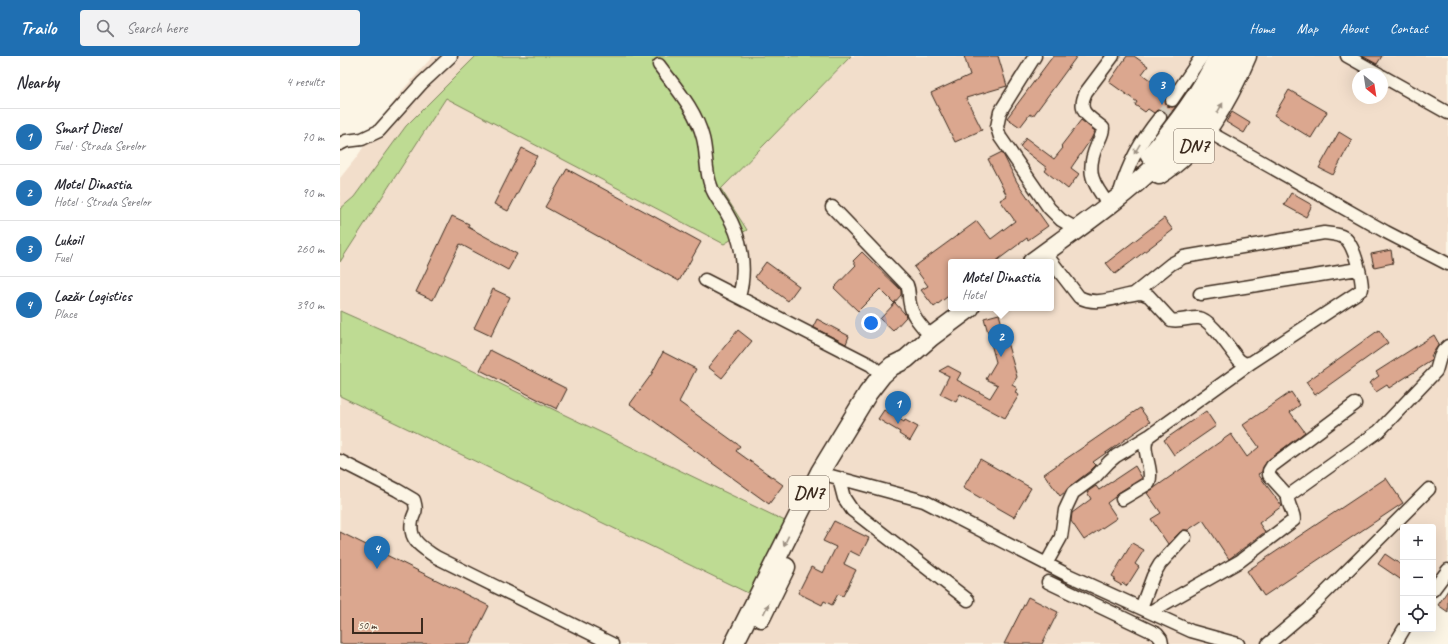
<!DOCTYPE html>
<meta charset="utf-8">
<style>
body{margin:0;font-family:Caveat,sans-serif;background:#f2f2f3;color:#2b2b33}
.controls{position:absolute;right:12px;bottom:12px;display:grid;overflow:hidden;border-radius:4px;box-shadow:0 4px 16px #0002}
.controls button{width:36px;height:36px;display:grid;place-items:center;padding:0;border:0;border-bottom:1px solid #e1e1e2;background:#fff;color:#2b2b33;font:20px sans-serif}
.compass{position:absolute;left:1012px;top:12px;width:36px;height:36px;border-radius:50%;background:#fff;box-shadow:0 4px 16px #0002;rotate:150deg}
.scale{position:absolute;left:12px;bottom:10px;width:71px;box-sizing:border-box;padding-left:4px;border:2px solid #3b2a1e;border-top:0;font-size:11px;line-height:14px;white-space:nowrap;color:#3b2a1e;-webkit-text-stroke:3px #fcf5e5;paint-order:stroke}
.you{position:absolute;left:531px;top:267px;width:14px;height:14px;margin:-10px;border:3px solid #fff;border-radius:50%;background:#1a73e8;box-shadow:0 0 0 6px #1a73e833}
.badge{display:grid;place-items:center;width:26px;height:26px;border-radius:50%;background:#1f6fb2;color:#fff;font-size:13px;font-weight:700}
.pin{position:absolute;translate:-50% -33px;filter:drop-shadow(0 1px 2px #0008)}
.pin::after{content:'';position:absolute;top:21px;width:14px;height:12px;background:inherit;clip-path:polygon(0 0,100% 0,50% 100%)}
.popup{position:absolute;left:608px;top:203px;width:106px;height:52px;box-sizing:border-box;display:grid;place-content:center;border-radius:4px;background:#fff;filter:drop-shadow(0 1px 3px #0005);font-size:13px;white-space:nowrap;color:#7c7c81}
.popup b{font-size:15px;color:#2b2b33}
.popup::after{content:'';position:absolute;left:50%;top:100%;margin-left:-8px;border:8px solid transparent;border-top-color:#fff}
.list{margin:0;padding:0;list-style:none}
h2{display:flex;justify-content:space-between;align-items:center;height:52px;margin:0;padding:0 16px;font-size:17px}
h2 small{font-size:13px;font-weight:400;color:#7c7c81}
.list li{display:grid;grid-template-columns:26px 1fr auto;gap:12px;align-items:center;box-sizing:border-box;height:56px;padding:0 16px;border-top:1px solid #e1e1e2}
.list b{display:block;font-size:15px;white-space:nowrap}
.list p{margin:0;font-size:13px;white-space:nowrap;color:#7c7c81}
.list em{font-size:13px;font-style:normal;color:#7c7c81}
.icon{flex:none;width:22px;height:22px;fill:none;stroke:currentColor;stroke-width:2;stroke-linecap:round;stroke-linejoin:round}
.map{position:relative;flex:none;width:1108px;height:588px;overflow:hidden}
header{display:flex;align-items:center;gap:24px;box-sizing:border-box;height:56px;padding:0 20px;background:#1f6fb2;color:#fff}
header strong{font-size:19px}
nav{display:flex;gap:22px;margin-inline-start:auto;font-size:14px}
.search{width:280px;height:36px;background:#f2f2f3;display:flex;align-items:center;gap:10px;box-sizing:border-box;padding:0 14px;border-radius:4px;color:#7c7c81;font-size:15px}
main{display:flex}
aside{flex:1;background:#fff}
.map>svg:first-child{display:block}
.built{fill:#f2decb;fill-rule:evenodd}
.green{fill:#bedb93;stroke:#7c8258}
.building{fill:#dba78f;stroke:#3b2a1e}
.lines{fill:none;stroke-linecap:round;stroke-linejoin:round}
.minor-tunnel{stroke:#d5ccbd;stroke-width:12;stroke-dasharray:12 6;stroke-linecap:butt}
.minor-casing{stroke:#3b2a1e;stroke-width:15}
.highway-casing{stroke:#3b2a1e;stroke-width:21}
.minor{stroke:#fcf5e5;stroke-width:12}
.highway{stroke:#fcf5e5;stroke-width:18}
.oneway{fill:#9c9082}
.labels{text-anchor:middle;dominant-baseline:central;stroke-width:3;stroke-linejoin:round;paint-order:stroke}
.shield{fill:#fcf5e5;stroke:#75675a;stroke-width:1}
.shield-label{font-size:19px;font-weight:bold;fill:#3b2a1e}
</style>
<header>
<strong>Trailo</strong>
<div class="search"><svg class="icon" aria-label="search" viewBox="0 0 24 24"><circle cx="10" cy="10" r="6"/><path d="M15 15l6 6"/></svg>Search here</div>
<nav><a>Home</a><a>Map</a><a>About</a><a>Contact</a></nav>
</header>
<main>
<aside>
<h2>Nearby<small>4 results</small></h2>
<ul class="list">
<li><span class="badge">1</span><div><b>Smart Diesel</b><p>Fuel · Strada Serelor</p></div><em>70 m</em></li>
<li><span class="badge">2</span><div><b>Motel Dinastia</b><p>Hotel · Strada Serelor</p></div><em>90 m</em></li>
<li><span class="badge">3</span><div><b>Lukoil</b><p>Fuel</p></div><em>260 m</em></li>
<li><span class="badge">4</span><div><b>Lazăr Logistics</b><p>Place</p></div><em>390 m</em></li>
</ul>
</aside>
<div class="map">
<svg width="1108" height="588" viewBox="0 0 1108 588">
<rect width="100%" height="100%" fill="#fcf5e5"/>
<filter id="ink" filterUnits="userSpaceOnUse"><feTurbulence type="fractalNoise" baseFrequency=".025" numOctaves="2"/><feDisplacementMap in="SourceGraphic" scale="8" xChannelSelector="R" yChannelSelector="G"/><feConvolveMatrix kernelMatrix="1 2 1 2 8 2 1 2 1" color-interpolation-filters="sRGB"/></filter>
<g filter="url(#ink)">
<path class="built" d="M93,0H136L112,25L32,117L14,141L0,153V122L16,102L61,36Z
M511,0H1108V210L1099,211L1108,216V505L1093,526V471H1063V567L1049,588H0V340L412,539L117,307L0,255V206L106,41L384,188L407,174L381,133ZM1018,18H1042V42H1018ZM611,206H711V252H611Z"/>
<path class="green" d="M136,0H511L381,133L407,174L384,188L106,42L0,206V153L14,141L66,70Z
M0,255L117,307L447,466L412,539L0,340Z"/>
<path class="building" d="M624,0H658L667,30L626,42L642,74L615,86L591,37L630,19Z
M713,0H737L693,60L690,58L680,71L667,62Z
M787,0H794L808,10L802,18L822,33L820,36L826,40L825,44L827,50L832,51L836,50L827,62V58L821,54H817L814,57L808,53L805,56L795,49L797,46L769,26Z
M1022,0H1042L1037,8Z
M949,34L987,56L971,82L934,59Z
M892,56L910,67L904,77L886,66Z
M741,64L755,75L751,83L731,112L739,118L728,133L705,115L707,112L680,91L686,82L714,103L723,92L721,90Z
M999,76L1012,84L993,119L979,112Z
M182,92L197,100L168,155L154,148Z
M662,96L677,126L708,170L688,184L687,182L655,206H611V238L594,251L581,234L588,230L574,211L637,165L651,183L675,165L660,144L667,140L648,103Z
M227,113L361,186L339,225L205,151Z
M951,137L972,149L966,161L944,149Z
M112,160L129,168L128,171L177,198L168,214L120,188L93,244L76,236Z
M824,162L833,174L775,218L766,207Z
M1051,194L1053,207L1034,211L1031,198Z
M522,196L561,234V239L554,247L540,233L518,255L494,232L516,209L513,205Z
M426,206L459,230L448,245L415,221Z
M153,233L170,241L151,280L134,272Z
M555,247L565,258L566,261L553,275L540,263Z
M659,258L677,321L672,329L677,332L675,337L679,339L665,362L620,338L616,346L600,338L609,320L599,315L608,310L621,317L617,324L650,342L658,329L646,323L656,306L644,262Z
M477,263L509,280L506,288L473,271Z
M398,274L412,285L382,322L368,311Z
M1039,274L1048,287L975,339L966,326Z
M1094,279L1099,288L1091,300L1092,302L1091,305L1049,332L1047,329L1036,336L1029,327L1039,320L1036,316Z
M150,294L227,333L217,353L140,314Z
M323,296L356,313L339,346L400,390L396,395L443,429L429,448L290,348L311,319Z
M951,336L960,349L950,356L965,376L928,404L923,411L922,416L918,418L942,450L919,467L925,476L889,503L863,464L848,474H843L840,476L828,488L811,463L821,457L807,437L891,378L907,401L919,391L903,369Z
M800,352L810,366L753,406L756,409L750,415L729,431L725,436L720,440L704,418Z
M544,354L564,366L565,364L578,371L570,385L559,378L560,376L538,363Z
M866,355L876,370L834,399L824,384Z
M640,403L691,432L674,461L623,432Z
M795,410L802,422L778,437L775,441L767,447L777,462L744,484L731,465L732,457L751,443L747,436L756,430L759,434Z
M1046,422L1063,447L924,540L907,515Z
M494,465L529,482L520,500L510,495L504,508L516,514L503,540L498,538L492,549L484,545L482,549L458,537L471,511L483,517L496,491L483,485Z
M0,476L149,550L130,588H0Z
M792,487L804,494L795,508L799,511L787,530L783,527L781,529L774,525L775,522L772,520Z
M1045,498L1063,510V525L1038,508Z
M1108,534V556L1098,549Z
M688,541L718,556L702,588H664Z"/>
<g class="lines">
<path class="minor-tunnel" d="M820,61L832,44"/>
<g class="minor-casing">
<path id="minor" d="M695,0L660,56L657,71L660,81L709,152L721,164L737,173
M1007,0L1039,18
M319,9C336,32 356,54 363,82C367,97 365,115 371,130C374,140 381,147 386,156C402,182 407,212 399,241
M1042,20L1108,57
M832,44L862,0
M867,75L1046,176L1108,208
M0,88L6,85L22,83L39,75L82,27L111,0
M780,136C789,106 800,86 820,61
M769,149C753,128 745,116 757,89C759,84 763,78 763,72C749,60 736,57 746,36L773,0
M492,151L567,229C570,236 568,241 570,248C572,261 583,271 591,281
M705,197L739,241C760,252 780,238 802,237L809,240L831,264C841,266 850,261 859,262C871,263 891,295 899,304L905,308L912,306L1017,237L1022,233C1022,222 1015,193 1007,184C1002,178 992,178 984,177L844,201L831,208L795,237
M365,224L531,309L542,319
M860,238L1018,213
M0,405L57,434L74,444C78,458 74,454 72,465C68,485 83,492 96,501L272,588
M491,420L584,445L726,518L851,575L898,588
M499,423L504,442L512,454L628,544
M948,440L929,419V415L932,410L1015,348
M782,443L809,427C814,411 799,392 809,380L912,306
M706,508L721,481L725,454L733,437L755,421L769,406L776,400L809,380
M708,526L817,578L821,583L822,588
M1093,534L1108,514
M801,552L813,520L820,508L845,481
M810,556L900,505L950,467L954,464C954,455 947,449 948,440L1039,375L1096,315L1100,301L1103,295L1108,290
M928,588L969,553L1089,433
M1055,588L1064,573"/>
</g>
<g class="highway-casing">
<path id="highway" d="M810,100C836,69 861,37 878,0
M819,119C862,93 888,45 907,0
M692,206C768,150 859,92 893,0
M421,562L446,511
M394,588L480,416L528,337L542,319L552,310L566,303L591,281L630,252"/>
</g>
<use href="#minor" class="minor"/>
<use href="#highway" class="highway"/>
</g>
<defs><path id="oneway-solid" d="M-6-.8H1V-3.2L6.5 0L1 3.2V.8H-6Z"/></defs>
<g class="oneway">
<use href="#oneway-solid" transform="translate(880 52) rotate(-60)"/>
<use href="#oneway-solid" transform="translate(797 93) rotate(121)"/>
<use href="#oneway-solid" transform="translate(446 485) rotate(116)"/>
<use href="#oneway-solid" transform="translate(426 553) rotate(-63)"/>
</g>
</g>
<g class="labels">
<g class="shield">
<rect x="834" y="73" width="40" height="34" rx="3"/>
<rect x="449" y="420" width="40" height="34" rx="3"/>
</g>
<g class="shield-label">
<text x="854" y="90">DN7</text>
<text x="469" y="437">DN7</text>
</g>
</g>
</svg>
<div class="controls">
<button>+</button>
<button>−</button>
<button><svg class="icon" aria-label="locate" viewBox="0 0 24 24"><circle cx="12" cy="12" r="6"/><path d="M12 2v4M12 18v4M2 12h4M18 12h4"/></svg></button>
</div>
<svg class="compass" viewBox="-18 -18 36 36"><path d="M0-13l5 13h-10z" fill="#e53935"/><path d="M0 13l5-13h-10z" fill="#7c7c81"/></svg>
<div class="scale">50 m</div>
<div class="you"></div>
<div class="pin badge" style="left:558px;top:368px">1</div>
<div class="pin badge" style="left:661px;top:301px">2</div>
<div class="popup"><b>Motel Dinastia</b>Hotel</div>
<div class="pin badge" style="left:822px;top:49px">3</div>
<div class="pin badge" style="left:37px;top:513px">4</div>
</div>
</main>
